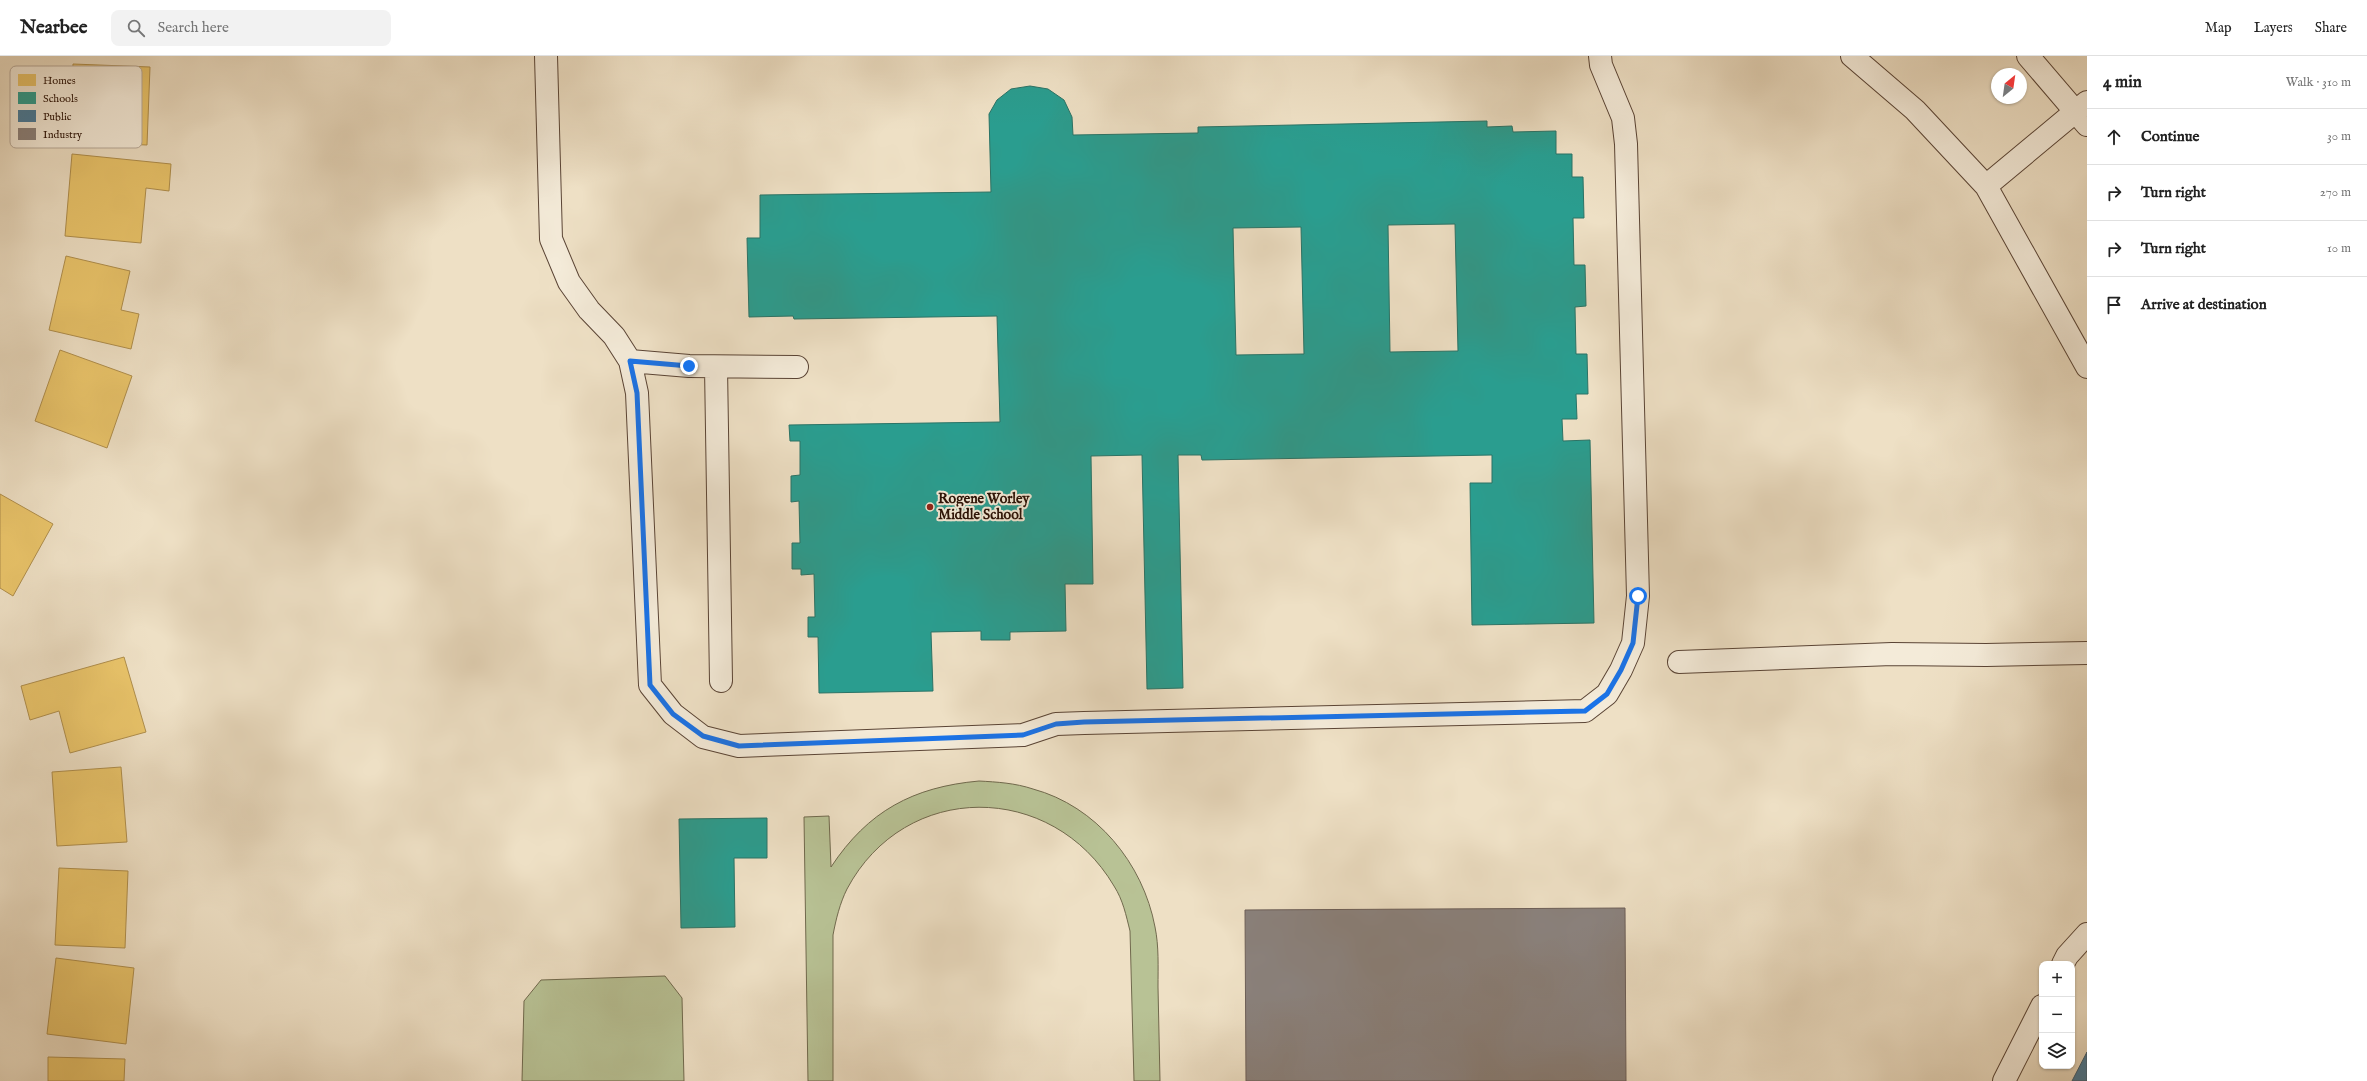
<!DOCTYPE html>
<meta charset="utf-8">
<style>
body{margin:0;font-family:"IM FELL English",serif;background:#f2f2f2;color:#222}
.controls{position:absolute;right:12px;bottom:12px;display:grid;overflow:hidden;border-radius:8px;box-shadow:0 1px 3px #0004}
.controls button{width:36px;height:36px;display:grid;place-items:center;padding:0;border:0;border-bottom:1px solid #e0e0e0;background:#fff;color:#222;font:20px sans-serif}
.compass{position:absolute;left:1991px;top:12px;width:36px;height:36px;border-radius:50%;background:#fff;box-shadow:0 1px 3px #0004;rotate:29deg}
.stop{position:absolute;width:12px;height:12px;margin:-9px;border:3px solid #1a73e8;border-radius:50%;background:#fff}
.stop.end{background:#1a73e8;border-color:#fff;box-shadow:0 1px 4px #0008}
.list{margin:0;padding:0;list-style:none}
h2{display:flex;justify-content:space-between;align-items:center;height:52px;margin:0;padding:0 16px;font-size:17px}
h2 small{font-size:13px;font-weight:400;color:#767676}
.list li{display:grid;grid-template-columns:26px 1fr auto;gap:12px;align-items:center;box-sizing:border-box;height:56px;padding:0 16px;border-top:1px solid #e0e0e0}
.list b{display:block;font-size:15px;white-space:nowrap}
.list em{font-size:13px;font-style:normal;color:#767676}
.icon{flex:none;width:22px;height:22px;fill:none;stroke:currentColor;stroke-width:2;stroke-linecap:round;stroke-linejoin:round}
.map{position:relative;flex:none;width:2087px;height:1025px;overflow:hidden}
header{display:flex;align-items:center;gap:24px;box-sizing:border-box;height:56px;padding:0 20px;background:#fff;border-bottom:1px solid #e0e0e0}
header strong{font-size:19px}
nav{display:flex;gap:22px;margin-inline-start:auto;font-size:14px}
.search{width:280px;height:36px;background:#f2f2f2;display:flex;align-items:center;gap:10px;box-sizing:border-box;padding:0 14px;border-radius:8px;color:#767676;font-size:15px}
main{display:flex}
aside{flex:1;background:#fff}
.map>svg:first-child{display:block}
.green{fill:#b8c295;stroke:#70694d}
.homes{fill:#e9c46a;stroke:#af8e4c}
.schools{fill:#2a9d8f;stroke:#2a7366;fill-rule:evenodd}
.public{fill:#457b9d;stroke:#3d5b6f}
.industry{fill:#8a817c;stroke:#6d5f58}
.lines{fill:none;stroke-linecap:round;stroke-linejoin:round}
.minor-casing{stroke:#5a4435;stroke-width:24}
.minor{stroke:#f4ebd9;stroke-width:22}
.route{stroke:#1a73e8;stroke-width:5}
.poi-dot{fill:#8f2418;stroke:#f4ebd9;stroke-width:1.5}
.labels{text-anchor:middle;dominant-baseline:central;stroke-width:4;stroke-linejoin:round;paint-order:stroke}
.poi-label{font-size:14px;font-weight:bold;fill:#291005;stroke:#f4ebd9;text-anchor:start}
.key{fill:#f4ebd9;stroke:#b7a999;stroke-width:1}
.key-label{font-size:11px;fill:#291005}
</style>
<header>
<strong>Nearbee</strong>
<div class="search"><svg class="icon" aria-label="search" viewBox="0 0 24 24"><circle cx="10" cy="10" r="6"/><path d="M15 15l6 6"/></svg>Search here</div>
<nav><a>Map</a><a>Layers</a><a>Share</a></nav>
</header>
<main>
<div class="map">
<svg width="2087" height="1025" viewBox="0 0 2087 1025">
<rect width="100%" height="100%" fill="#eee0c5"/>
<filter id="stains"><feTurbulence type="fractalNoise" baseFrequency=".005" numOctaves="4"/><feColorMatrix values="0 0 0 0 .2 0 0 0 0 .09 0 0 0 0 .02 0 0 0 .5 -.17"/></filter>
<radialGradient id="worn" r=".72"><stop offset=".6" stop-color="#630" stop-opacity="0"/><stop offset="1" stop-color="#630" stop-opacity=".3"/></radialGradient>
<path class="green" d="M979,725C997,726 1015,727 1033,733C1096,750 1143,807 1155,871C1159,890 1158,911 1158,931C1159,962 1159,994 1160,1025H1134L1130,875C1126,859 1123,844 1114,830C1052,725 905,724 847,833C840,847 836,863 833,879V1025H808L804,761L829,760L831,811C868,755 913,731 979,725Z
M665,920L682,942L684,1025H522L524,945L541,924Z"/>
<path class="homes" d="M73,8L150,11L147,89L70,86Z
M72,98L171,108L169,135L146,132L141,187L65,180Z
M66,200L130,215L121,254L139,258L131,293L49,274Z
M60,294L132,320L107,392L35,365Z
M0,438L53,468L13,540L0,532Z
M124,601L146,676L70,697L59,655L30,664L21,630Z
M121,711L127,786L57,790L52,716Z
M59,812L128,815L125,892L55,889Z
M56,902L134,912L126,988L47,978Z
M48,1001L125,1003L124,1025H48Z"/>
<path class="schools" d="M1030,30L1048,33L1064,44L1072,61L1073,79L1198,77V71L1487,65V71L1512,70L1513,76L1556,75V98H1572V121H1583L1584,162H1573L1574,209H1585L1586,250L1575,251L1576,298H1587L1588,338H1576L1577,363H1562L1563,385L1590,384L1594,567L1472,569L1470,427H1492V399L1202,404L1201,399H1178L1183,632L1147,633L1142,399L1091,400L1093,528H1065L1066,575L1010,576V584H981V575L931,576L933,635L819,637L818,581H808V561H815L814,518L801,519V513H792V487H800L799,445L791,446V420L800,419V385H790L789,369L1000,366L997,260L794,263L793,260L749,261L747,182H760V139L991,136L989,58L997,44L1011,33ZM1455,168L1458,295L1390,296L1388,169ZM1301,171L1304,298L1236,299L1233,172Z
M767,762V802H734L735,871L681,872L679,763Z"/>
<path class="public" d="M2087,996V1025H2072Z"/>
<path class="industry" d="M1625,852L1626,1025H1246L1245,854Z"/>
<g class="lines">
<g class="minor-casing">
<path id="minor" d="M546,0L551,183L569,226L589,254L614,280L630,305L637,337L650,629L673,658L703,681L739,690L1023,679L1056,668L1084,667L1585,655L1607,638L1621,614L1633,587L1638,540L1626,88L1623,62L1601,9L1600,0
M1852,0L1915,54L1986,130L2087,311
M2028,0L2087,69
M1986,130L2087,46
M630,305L689,310L797,311
M716,311L721,625
M1679,606L1892,598L1986,599L2087,597
M2063,908L2067,900L2087,878
M2004,1025L2042,950"/>
</g>
<use href="#minor" class="minor"/>
</g>
<g class="lines">
<path class="route" d="M689,310L630,305L637,337L650,629L673,658L703,680L739,690L1023,679L1056,668L1084,666L1585,655L1607,638L1621,614L1633,587L1638,540"/>
</g>
<circle class="poi-dot" cx="930" cy="451" r="4"/>
<g class="labels">
<g class="poi-label">
<text x="938" y="443">Rogene Worley<tspan x="938" dy="16">Middle School</tspan></text>
</g>
</g>
<rect x="10" y="10" width="132" height="82" rx="6" class="key"/>
<rect x="18" y="18" width="18" height="12" fill="#e9c46a"/>
<rect x="18" y="36" width="18" height="12" fill="#2a9d8f"/>
<rect x="18" y="54" width="18" height="12" fill="#457b9d"/>
<rect x="18" y="72" width="18" height="12" fill="#8a817c"/>
<g class="key-label">
<text x="43" y="28">Homes</text>
<text x="43" y="46">Schools</text>
<text x="43" y="64">Public</text>
<text x="43" y="82">Industry</text>
</g>
<rect width="100%" height="100%" filter="url(#stains)"/>
<rect width="100%" height="100%" fill="url(#worn)"/>
</svg>
<div class="controls">
<button>+</button>
<button>−</button>
<button><svg class="icon" aria-label="layers" viewBox="0 0 24 24"><path d="M12 4l9 5-9 5-9-5zM3 14l9 5 9-5"/></svg></button>
</div>
<svg class="compass" viewBox="-18 -18 36 36"><path d="M0-13l5 13h-10z" fill="#e53935"/><path d="M0 13l5-13h-10z" fill="#767676"/></svg>
<div class="stop" style="left:1638px;top:540px"></div>
<div class="stop end" style="left:689px;top:310px"></div>
</div>
<aside>
<h2>4 min<small>Walk · 310 m</small></h2>
<ul class="list">
<li><svg class="icon" aria-label="ahead" viewBox="0 0 24 24"><path d="M12 20V5M6 11l6-6 6 6"/></svg><div><b>Continue</b></div><em>30 m</em></li>
<li><svg class="icon" aria-label="right" viewBox="0 0 24 24"><path d="M7 20v-9h11M14 6l5 5-5 5"/></svg><div><b>Turn right</b></div><em>270 m</em></li>
<li><svg class="icon" aria-label="right" viewBox="0 0 24 24"><path d="M7 20v-9h11M14 6l5 5-5 5"/></svg><div><b>Turn right</b></div><em>10 m</em></li>
<li><svg class="icon" aria-label="arrive" viewBox="0 0 24 24"><path d="M6 21V4h12l-3 4 3 4H6"/></svg><div><b>Arrive at destination</b></div></li>
</ul>
</aside>
</main>
